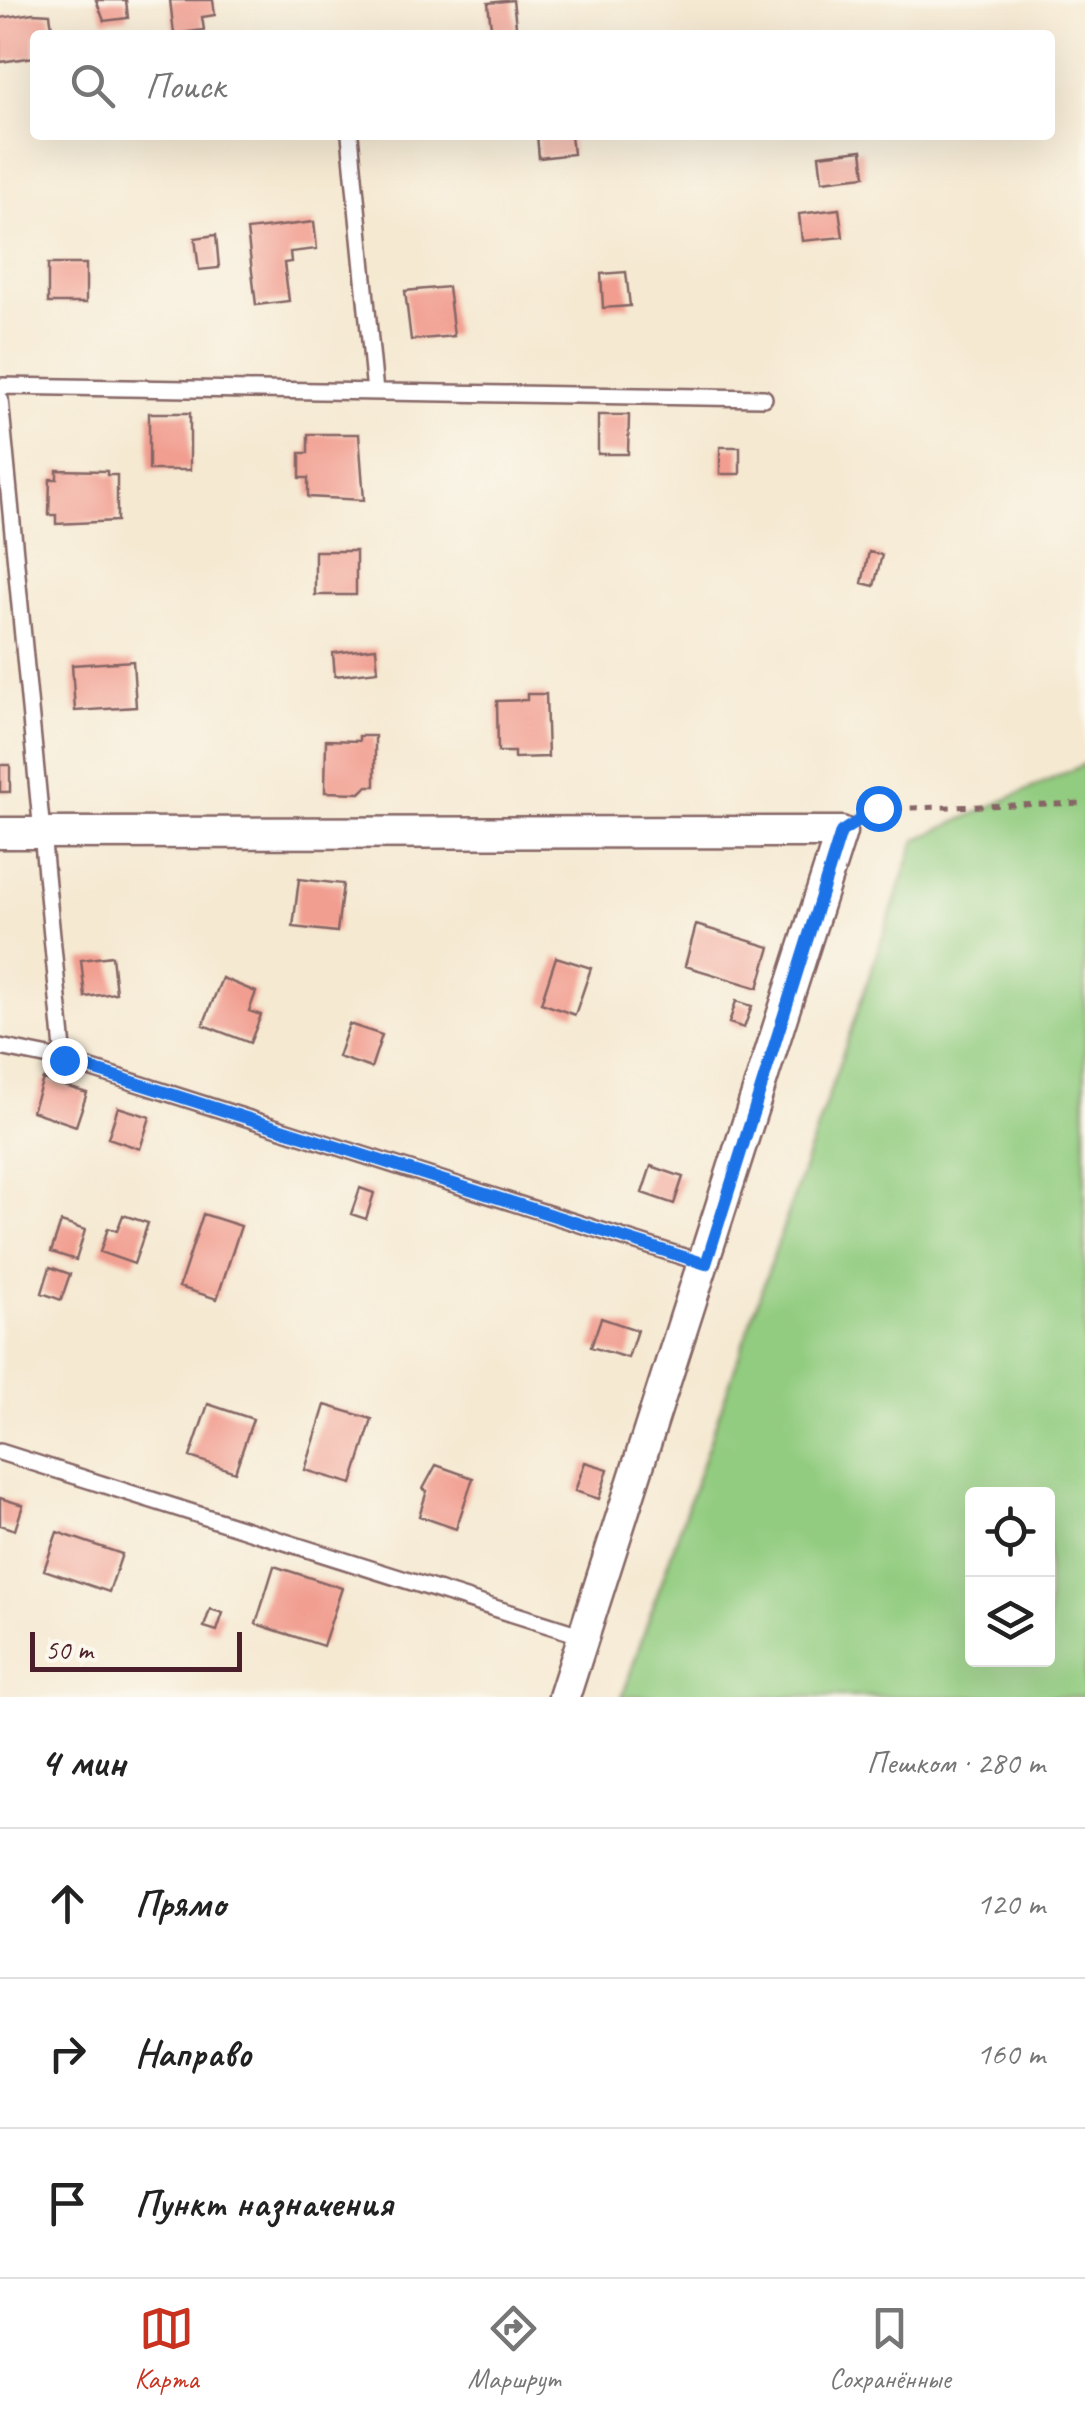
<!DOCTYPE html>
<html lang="ru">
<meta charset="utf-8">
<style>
body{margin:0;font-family:Caveat,sans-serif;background:#f6f6f6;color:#222}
.controls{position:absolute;right:30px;bottom:30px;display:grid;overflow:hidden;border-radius:10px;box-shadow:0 10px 40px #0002}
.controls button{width:90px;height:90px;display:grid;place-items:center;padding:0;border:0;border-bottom:2px solid #e0e0e0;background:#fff;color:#222;font:50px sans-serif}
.scale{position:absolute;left:30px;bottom:25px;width:212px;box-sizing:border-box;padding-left:10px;border:5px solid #4a1f2b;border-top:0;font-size:28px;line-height:35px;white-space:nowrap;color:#4a1f2b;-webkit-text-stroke:8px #fbf7ec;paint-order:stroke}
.stop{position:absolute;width:30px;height:30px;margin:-22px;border:8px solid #1a73e8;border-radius:50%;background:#fff}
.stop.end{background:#1a73e8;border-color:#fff;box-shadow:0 2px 10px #0008}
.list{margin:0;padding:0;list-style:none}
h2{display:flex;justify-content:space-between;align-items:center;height:130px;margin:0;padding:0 40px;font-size:42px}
h2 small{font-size:32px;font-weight:400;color:#767676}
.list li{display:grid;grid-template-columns:65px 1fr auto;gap:30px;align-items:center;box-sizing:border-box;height:150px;padding:0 40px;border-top:2px solid #e0e0e0}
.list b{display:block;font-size:38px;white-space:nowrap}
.list em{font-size:32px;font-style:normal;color:#767676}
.icon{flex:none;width:55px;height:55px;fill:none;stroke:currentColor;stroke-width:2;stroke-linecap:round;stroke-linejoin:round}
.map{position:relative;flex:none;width:1085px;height:1697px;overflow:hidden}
.search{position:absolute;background:#fff;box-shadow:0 10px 40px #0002;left:30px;right:30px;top:30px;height:110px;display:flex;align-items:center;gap:25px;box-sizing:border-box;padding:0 35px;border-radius:10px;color:#767676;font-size:38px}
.sheet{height:580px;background:#fff}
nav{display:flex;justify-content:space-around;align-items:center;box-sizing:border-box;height:140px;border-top:2px solid #e0e0e0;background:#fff;font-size:28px;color:#767676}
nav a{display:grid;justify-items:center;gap:5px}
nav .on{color:#c8321e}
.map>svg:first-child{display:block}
.green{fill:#92cc80;stroke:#6e7656;stroke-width:2.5;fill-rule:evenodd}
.building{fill:#f19e90}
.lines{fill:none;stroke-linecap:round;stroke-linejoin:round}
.service-casing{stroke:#866665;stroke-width:20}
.minor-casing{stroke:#866665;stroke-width:35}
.path{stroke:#866665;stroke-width:5;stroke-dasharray:8 8;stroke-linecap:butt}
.service{stroke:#fff;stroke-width:15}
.minor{stroke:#fff;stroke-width:30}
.route{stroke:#1a73e8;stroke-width:12}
</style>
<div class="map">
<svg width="1085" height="1697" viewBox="0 0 1085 1697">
<rect width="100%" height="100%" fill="#fbf7ec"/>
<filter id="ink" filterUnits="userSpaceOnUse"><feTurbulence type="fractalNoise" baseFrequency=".01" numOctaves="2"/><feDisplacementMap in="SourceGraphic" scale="20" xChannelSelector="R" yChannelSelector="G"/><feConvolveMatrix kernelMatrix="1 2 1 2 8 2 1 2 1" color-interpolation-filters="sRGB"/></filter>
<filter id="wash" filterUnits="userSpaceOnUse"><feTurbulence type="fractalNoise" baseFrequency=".0048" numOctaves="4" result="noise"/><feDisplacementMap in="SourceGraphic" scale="40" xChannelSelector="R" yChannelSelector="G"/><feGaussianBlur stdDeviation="2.25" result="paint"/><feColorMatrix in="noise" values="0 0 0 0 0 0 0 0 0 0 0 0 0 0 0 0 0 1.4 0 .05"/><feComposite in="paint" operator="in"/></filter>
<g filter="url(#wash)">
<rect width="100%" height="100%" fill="#f5e9d2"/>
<path class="green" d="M1085,764V1697H622L916,840ZM972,1494H1048V1660H972Z"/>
<g id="blocks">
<path class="building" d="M96,0H126L128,18L104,21Z
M170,0H213L215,15L202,17L204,30L174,34Z
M513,0L517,34L492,35L488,3Z
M33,13L50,14L53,35H35V57L0,62V18Z
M537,135H571L573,154L539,158Z
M862,150L865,176L822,181L819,155Z
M839,209L843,237L802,241L799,214Z
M314,222L317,249L290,252L291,262L284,263L289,301L256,305L247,230Z
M216,235L219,268L199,270L195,238Z
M48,264H86V303H48Z
M626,272L630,306L603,308L601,274Z
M448,287L454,336L411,340L405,291Z
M149,413H190V470H149Z
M598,415H629L628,454H598Z
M308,434H359L364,500L308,497V478H300V453H308Z
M720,447H740V474H720Z
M57,470L107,471V475H117V521L56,524V515H49L50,479H57Z
M315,551H356V595H315Z
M869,552L882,555L874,586L862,583Z
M376,648L378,671L335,676L333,653Z
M133,661L136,707L75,711L72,665Z
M527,694H546L548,757L514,758V752H498L497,701L527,700Z
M359,736H375V786H367L360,793L325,792L326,740L359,741Z
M0,765H10V792H0Z
M299,879L343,884L337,932L293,927Z
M696,925L770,947L758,988L685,966Z
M112,956L116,993L85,997L81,960Z
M556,957L591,968L575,1015L541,1003Z
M222,978L256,992L249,1011L261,1015L250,1043L203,1025Z
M736,1001L752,1006L744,1028L729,1023Z
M349,1024L382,1035L371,1068L338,1057Z
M43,1079L87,1093L76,1126L32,1111Z
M118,1107L150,1117L140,1149L108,1138Z
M651,1166L683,1177L674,1204L642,1193Z
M360,1188L374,1193L366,1219L351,1214Z
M203,1214L241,1226L217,1299L179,1287Z
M123,1215L148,1223L134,1264L100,1252L108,1228L117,1231Z
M61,1222L85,1230L76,1260L51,1252Z
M50,1267L70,1274L61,1300L42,1293Z
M601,1318L637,1330L628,1358L591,1347Z
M208,1404L253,1419L235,1472L190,1457Z
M325,1405L372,1419L352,1484L305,1470Z
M585,1462L608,1469L599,1499L575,1491Z
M436,1465L473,1478L456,1529L419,1516L427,1491L423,1489Z
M0,1498L23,1505L15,1530L0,1525Z
M57,1532L122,1554L109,1592L44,1570Z
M274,1566L342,1588L323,1646L256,1624Z
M210,1609L223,1613L217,1631L204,1627Z"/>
</g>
</g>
<g filter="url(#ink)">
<use href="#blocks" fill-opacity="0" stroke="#866665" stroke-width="2.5"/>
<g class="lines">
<g class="service-casing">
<path id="service" d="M350,135L375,392
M0,386L764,398
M0,399L64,1060
M0,1047L64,1060L706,1264
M0,1452L583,1636"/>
</g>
<g class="minor-casing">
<path id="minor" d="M0,833L841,832L564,1697"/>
</g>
<path class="path" d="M865,817L878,809L1085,803"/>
<use href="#service" class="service"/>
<use href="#minor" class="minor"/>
</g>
</g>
<g class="lines" filter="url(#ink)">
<path class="route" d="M64,1060L706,1264L841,832L878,808"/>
</g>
</svg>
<div class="controls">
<button><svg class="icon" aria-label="locate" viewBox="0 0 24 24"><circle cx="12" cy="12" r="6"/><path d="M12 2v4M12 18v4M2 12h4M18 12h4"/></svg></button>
<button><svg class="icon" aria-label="layers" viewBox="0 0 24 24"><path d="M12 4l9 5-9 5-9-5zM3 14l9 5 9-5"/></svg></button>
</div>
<div class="scale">50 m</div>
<div class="stop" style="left:878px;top:808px"></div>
<div class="stop end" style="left:64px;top:1060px"></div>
<div class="search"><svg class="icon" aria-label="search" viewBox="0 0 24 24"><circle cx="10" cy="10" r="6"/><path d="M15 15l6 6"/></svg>Поиск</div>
</div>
<section class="sheet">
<h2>4 мин<small>Пешком · 280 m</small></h2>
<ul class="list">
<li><svg class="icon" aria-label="ahead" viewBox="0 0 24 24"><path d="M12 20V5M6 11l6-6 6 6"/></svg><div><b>Прямо</b></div><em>120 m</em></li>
<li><svg class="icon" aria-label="right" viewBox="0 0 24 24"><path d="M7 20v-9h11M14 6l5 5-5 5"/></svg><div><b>Направо</b></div><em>160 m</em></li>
<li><svg class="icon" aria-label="arrive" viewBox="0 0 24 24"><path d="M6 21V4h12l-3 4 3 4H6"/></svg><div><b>Пункт назначения</b></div></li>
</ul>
</section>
<nav>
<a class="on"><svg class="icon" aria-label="map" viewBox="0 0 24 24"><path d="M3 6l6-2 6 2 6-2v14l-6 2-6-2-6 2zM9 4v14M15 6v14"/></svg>Карта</a>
<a><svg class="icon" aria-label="directions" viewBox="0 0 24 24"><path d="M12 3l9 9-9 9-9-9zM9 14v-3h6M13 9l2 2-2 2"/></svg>Маршрут</a>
<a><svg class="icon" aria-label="saved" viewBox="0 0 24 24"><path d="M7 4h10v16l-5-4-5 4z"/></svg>Сохранённые</a>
</nav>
